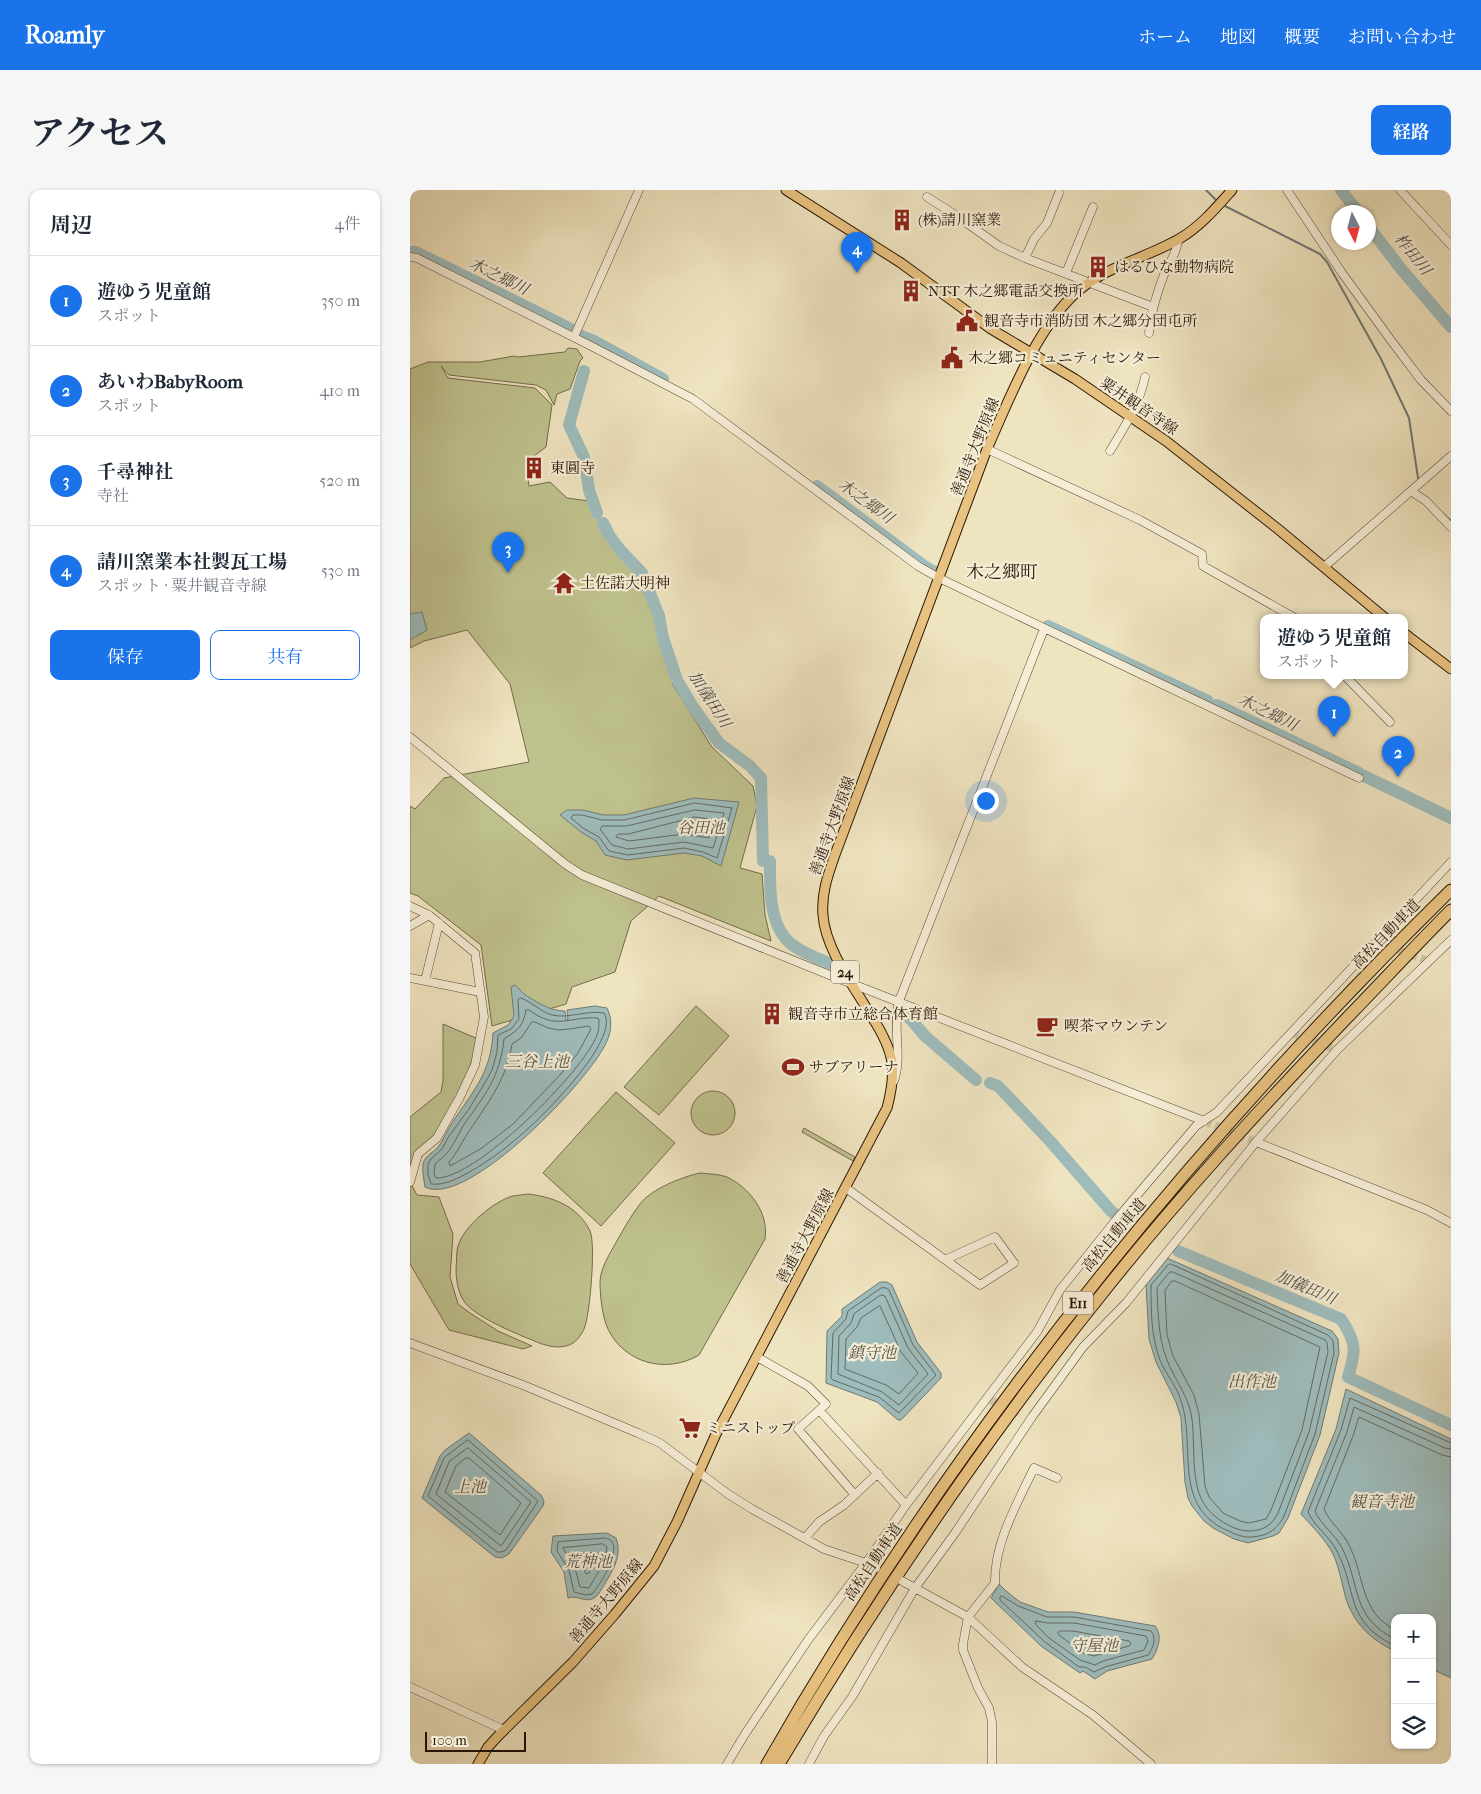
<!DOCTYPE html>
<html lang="ja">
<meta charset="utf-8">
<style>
body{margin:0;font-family:"IM FELL French Canon","Noto Serif JP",serif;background:#f6f6f7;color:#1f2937}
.controls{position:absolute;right:15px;bottom:15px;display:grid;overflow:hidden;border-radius:10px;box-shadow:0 1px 4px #0004}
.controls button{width:45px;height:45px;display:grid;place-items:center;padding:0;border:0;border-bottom:1px solid #e0e1e3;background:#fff;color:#1f2937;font:25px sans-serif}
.compass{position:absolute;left:921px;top:15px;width:45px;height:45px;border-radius:50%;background:#fff;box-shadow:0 1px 4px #0004;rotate:174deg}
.scale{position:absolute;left:15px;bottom:12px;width:101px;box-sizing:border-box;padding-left:5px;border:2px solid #2a1708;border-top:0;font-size:14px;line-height:18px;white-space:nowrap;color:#2a1708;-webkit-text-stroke:4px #f5edd6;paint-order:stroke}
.you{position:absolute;left:575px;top:610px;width:18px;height:18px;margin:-12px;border:4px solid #fff;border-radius:50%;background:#1a73e8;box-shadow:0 0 0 8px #1a73e833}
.badge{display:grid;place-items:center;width:32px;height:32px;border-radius:50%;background:#1a73e8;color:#fff;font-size:16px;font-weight:700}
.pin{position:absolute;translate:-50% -41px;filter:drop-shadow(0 1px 2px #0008)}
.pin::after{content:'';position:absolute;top:26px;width:18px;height:15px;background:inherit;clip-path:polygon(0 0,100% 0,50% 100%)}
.popup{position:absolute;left:850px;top:424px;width:148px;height:65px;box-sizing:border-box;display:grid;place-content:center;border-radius:10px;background:#fff;filter:drop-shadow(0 1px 4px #0005);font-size:16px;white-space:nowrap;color:#747a83}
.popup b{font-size:19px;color:#1f2937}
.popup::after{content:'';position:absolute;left:50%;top:100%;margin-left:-10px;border:10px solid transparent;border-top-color:#fff}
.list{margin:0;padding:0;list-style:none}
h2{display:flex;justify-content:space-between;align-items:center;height:65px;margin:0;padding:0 20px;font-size:21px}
h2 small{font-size:16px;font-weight:400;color:#747a83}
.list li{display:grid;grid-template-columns:32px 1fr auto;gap:15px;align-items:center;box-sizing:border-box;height:90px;padding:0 20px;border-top:1px solid #e0e1e3}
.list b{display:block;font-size:19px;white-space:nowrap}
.list p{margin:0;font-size:16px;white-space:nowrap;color:#747a83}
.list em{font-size:16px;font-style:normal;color:#747a83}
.actions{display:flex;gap:10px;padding:15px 20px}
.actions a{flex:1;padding:11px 0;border:1px solid #1a73e8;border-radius:10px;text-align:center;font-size:18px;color:#1a73e8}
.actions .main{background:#1a73e8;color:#fff}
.icon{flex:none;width:28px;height:28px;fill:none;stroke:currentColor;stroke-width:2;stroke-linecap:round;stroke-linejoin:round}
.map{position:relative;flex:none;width:1041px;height:1574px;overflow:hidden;border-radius:10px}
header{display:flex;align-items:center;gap:30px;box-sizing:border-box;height:70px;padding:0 25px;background:#1a73e8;color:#fff}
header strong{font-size:24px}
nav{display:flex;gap:28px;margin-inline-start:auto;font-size:18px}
.intro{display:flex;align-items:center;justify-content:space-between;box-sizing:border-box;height:120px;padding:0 30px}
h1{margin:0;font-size:35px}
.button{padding:12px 22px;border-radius:10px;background:#1a73e8;color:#fff;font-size:18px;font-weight:700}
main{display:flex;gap:30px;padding:0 30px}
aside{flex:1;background:#fff;border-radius:10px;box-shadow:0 1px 4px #0004}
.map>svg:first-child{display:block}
.green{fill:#bfc28e;stroke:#746c4b}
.water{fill:#9ebcbc;stroke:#707a74}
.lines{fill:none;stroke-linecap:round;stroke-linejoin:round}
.shore{stroke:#646a62;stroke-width:1}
.stream{stroke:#707a74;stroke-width:2}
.river{stroke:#9ebcbc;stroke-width:12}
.minor-tunnel{stroke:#d1c5a4;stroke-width:8;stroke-dasharray:8 4;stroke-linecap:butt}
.minor-casing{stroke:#5b4a36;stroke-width:9}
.major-casing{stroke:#2a1708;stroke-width:11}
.highway-casing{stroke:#2a1708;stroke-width:13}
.minor{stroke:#f5edd6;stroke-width:8}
.major{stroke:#e8c280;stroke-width:9}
.highway{stroke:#e8c280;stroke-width:11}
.labels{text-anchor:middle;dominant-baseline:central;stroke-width:4.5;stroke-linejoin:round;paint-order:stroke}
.shield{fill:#f5edd6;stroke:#675746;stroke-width:1}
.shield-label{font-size:14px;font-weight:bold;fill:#2a1708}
.poi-label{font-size:15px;fill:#2a1708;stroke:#f5edd6;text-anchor:start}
.street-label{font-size:15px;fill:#2a1708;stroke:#f5edd6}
.water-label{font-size:16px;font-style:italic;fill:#535147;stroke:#f5edd6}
.quarter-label{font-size:18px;fill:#2a1708;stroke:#f5edd6}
</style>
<header>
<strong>Roamly</strong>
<nav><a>ホーム</a><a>地図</a><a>概要</a><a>お問い合わせ</a></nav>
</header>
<div class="intro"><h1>アクセス</h1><a class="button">経路</a></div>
<main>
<aside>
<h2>周辺<small>4件</small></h2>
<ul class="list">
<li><span class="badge">1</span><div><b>遊ゆう児童館</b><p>スポット</p></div><em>350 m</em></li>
<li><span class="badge">2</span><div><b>あいわBabyRoom</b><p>スポット</p></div><em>410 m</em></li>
<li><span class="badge">3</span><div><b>千尋神社</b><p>寺社</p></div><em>520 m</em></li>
<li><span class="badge">4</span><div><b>請川窯業本社製瓦工場</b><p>スポット · 粟井観音寺線</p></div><em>530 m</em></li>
</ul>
<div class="actions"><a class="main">保存</a><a>共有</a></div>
</aside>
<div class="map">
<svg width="1041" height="1574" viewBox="0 0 1041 1574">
<rect width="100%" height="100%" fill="#efe4c0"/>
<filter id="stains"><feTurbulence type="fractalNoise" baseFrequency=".004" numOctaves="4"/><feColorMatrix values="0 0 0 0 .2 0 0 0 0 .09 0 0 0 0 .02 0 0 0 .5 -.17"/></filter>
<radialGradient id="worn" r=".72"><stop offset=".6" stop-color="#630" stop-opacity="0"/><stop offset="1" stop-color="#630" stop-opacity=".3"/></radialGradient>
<path class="green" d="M158,158L167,159L173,168L170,171L160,199L147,204L144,215L136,200L126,195L39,185L31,176L38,188L125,198L142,215L136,257L116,272L119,296L140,292L157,308L179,311L206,358L225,381L241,413L263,495L302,557L343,596L347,616L330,678L352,684L355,725L361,751L249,706L221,731L205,782L162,797L156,814L82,836L71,755L8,706L0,703V616L5,619L34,588L119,572L100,494L57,440L14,451L0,458V179L18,172H70L104,166L108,167L155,162Z
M286,816L319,846L249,925L214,897Z
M33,834L68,849L61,873L50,902L26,943L4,964L0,988V927L31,902L33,891Z
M281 923a22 22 0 1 1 44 0a22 22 0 1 1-44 0Z
M206,902L265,953L191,1036L133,983Z
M394,938L445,967L443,971L392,942Z
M290,983C299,984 309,984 317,987C340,998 359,1023 355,1049L289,1165C257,1184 215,1174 198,1139C192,1126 190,1105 190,1091C191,1078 198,1067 204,1056C212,1042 220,1027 230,1014C241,999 272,987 290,983Z
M0,992L7,1005L29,1007L43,1044L40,1087L48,1114L60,1123L88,1141L122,1156L113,1159L39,1140L0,1074Z
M118,1004C143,1007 168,1016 180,1041C186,1053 180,1126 174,1139C170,1147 165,1154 156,1156C140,1160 126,1151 112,1146C96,1139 68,1127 56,1114C48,1104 46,1091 46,1078C47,1071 46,1062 48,1056C54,1036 84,1011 103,1006C108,1005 113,1005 118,1004Z"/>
<path class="water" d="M12,422L17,440L0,450V424Z
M284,608L329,612L311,676L292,666L274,663L217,670L195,665L186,651L171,642L150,625L157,620H172L193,625H214Z
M105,795C109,798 111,802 114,804C126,812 140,821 155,821L156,830H158L157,820L185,816L197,818C202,828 202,840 197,851C182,888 57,1019 15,997C14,990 12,981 13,974C15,965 23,963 28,957C34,950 37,940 42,933C63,901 81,883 83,843L98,835L104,826L101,797Z
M757,1068L922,1141L928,1149L929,1163L910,1245L878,1328L869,1343L863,1346L838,1353L824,1349L803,1338L794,1331L782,1316L778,1308L775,1292L771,1228L766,1212L746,1172L739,1149L736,1094Z
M470,1092H477L482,1095L507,1152L531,1183V1188L491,1230H488L467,1212L416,1193L417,1141L432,1126V1119Z
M936,1199L1041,1249V1488L1022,1479V1428H985V1461C963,1451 946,1436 937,1412C932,1396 930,1379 923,1364C915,1349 902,1336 891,1324L926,1239Z
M59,1243L131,1305L134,1311L133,1316L99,1364L92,1368L85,1367L12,1308L30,1266L35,1260Z
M197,1343L206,1348C214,1369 198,1387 188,1405C176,1416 170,1404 158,1408L154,1382L141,1362L143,1346Z
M589,1394L596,1401L610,1412L638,1422H664L745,1436C753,1446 748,1459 742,1469L697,1481L685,1489L673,1481L670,1483L631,1456L581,1408Z"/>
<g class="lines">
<path class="shore" d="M285,613L322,618L307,668L293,662L274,658L218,665L199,661L189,647L173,638L161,628L163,625H172L192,630H214Z
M285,620L314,623L303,658L274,652L218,659L202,655L190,639L192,636H216Z
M285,627L304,630L299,648L274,644L219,651L206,647L208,644H218Z
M111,808C122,812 131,822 142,825C159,829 176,820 194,823C211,849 132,927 112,944C94,960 72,976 50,987C40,992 31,995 21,994L18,984V974L21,969L32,959L39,946L59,919L76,891L82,880L87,862L88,845L101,839L109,829L108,810Z
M116,820H119C147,841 159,826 188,828L189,830C189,835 189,840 187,845C174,881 65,990 26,988L24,984L25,974C29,970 34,967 37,963C43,956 48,945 53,936C74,906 90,888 94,849C108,840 113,837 116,820Z
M122,832H125L138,838L149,840L159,839L179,836L181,839L168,863L150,885L103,934L72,958L40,976L39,972C46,965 50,955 56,946C76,915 96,892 102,854L111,848Z
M761,1074L918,1145L923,1151L924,1163L905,1244L874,1326C866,1341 857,1346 841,1347C831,1348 821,1342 812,1338C763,1312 786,1254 771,1211C767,1196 756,1185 750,1170C741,1146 741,1121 741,1095L758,1075Z
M760,1082H763L915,1150L917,1153L918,1162L899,1242L868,1323C862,1335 854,1340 841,1341C824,1342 801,1327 793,1312C781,1293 785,1253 782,1229C779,1206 765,1191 757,1170C748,1147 748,1122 747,1098Z
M762,1091H765L910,1157L892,1240L861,1320L856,1329L839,1333L830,1331L813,1323L799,1307L795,1296L789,1224L784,1205L763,1166L757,1145L755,1101Z
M476,1098L479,1100L503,1155L526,1185L489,1223L469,1207L423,1190L421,1188L423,1143L436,1129L438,1121L471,1098Z
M471,1105L475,1106L498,1158L518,1184L489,1215L472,1202L428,1184L429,1146L441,1133L444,1124Z
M470,1116L491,1162L508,1183L489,1204L476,1195L435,1179L436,1149L447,1137L451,1128Z
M58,1250L128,1311L96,1360L91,1362H87L18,1306L34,1268Z
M58,1258L121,1312L91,1356L26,1304L39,1272Z
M56,1268H59L111,1313L90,1345L35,1302L46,1276Z
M195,1348C197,1348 201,1350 202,1352C210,1363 190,1395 182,1404L176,1405L164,1402L159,1380L147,1361L148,1352Z
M193,1354L197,1357L195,1370L179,1398L170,1397L165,1378L153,1358Z
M186,1362L189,1364L179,1383L176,1384L167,1365Z
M592,1406L608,1416L637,1427H664L741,1441C747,1448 743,1458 738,1465L695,1477L684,1482L675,1477H669L635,1452L590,1410V1407Z
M626,1431L638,1433H664L736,1446L738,1451L734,1460L693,1471L685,1475L670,1470L639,1448L626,1435Z
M985,1440C950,1422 955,1388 940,1357C934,1343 919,1332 914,1319L943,1246L949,1227L1032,1265L1041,1267
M650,1441H663L719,1451L721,1454L719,1456L684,1466L673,1463L649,1445L648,1443Z
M985,1449C940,1427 951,1394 932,1358C925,1344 910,1334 905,1321L937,1242L944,1217L1035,1258L1041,1259
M985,1456C934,1431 948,1402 927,1361C920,1347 904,1336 898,1322L931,1240L940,1208L1041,1253"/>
<path class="stream" d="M796,0L806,10
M815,16L910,64L917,72L971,169L999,228L1008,288
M1028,319L1041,331"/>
<path class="river" d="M931,0L948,22
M958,36L992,80L1041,137
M0,62H6L163,140
M169,145L184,151L253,189
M174,181L159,235L174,267L179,300L187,323
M407,296L513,375L526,383
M193,333L199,345L211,361L232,383L249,426L253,448L267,490L283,517L309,553L340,576L351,588L353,671
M638,436L798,511
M807,515L949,583
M952,585L1041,628
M360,671C360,697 358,733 380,753C391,763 412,770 426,776
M497,825L515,846L566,890
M580,893L588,896L640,951L701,1021L705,1024
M768,1061L931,1129C947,1153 946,1161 938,1187L1041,1235"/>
<path class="minor-tunnel" d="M966,751L1018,771
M881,842L927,860
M794,931L846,952
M580,1210L613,1224"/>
<g class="minor-casing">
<path id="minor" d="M877,0L932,83L980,149L1011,190L1041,221
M990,0L1041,55
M517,7L547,26L589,56L615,68L743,117
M0,67L7,68L183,157L283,209L508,376L529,388L949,588
M615,68L624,49L637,33L649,3
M656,83L683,17
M739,143C741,122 747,102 755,82C760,71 767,63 768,50
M164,147L229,0
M577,259L730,330L792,364L793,376L885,428
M700,261C714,238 730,213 735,187
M1001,301L1016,311L1041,337
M914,377L1041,266
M935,486L980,532
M0,547L155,674L172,685L422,786L794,931
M0,716L19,725L65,763L74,827L65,875L50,907L27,948L8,964L0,992
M0,736L19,725
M0,788L70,802
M15,791L29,733
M484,891C493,865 482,838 489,811L634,439
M846,952L1017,1020L1041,1033
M436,998L570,1095L604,1073L585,1047L537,1069
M0,1153L113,1195L228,1243L250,1253L318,1304L342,1319L414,1359L456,1373L466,1378
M347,1167L398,1196L416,1214L388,1239L445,1305
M410,1221L496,1315
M395,1348L409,1332L434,1315L468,1283
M492,1391L558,1427L612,1477L683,1525L741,1574
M0,1497L94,1540
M317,1574L335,1544L398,1450L456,1373L496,1315L627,1142L650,1100L705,1031L786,936L807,922L1041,672
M399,1574L414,1546L442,1507L505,1398L545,1343L622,1227L673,1157L716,1113L846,952L927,860L1041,750
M582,1574V1532L579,1518L568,1498L553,1460V1454L558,1427L585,1393C584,1353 607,1314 624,1278L647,1288"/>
</g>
<g class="major-casing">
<path id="major" d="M376,0L491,73L581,139L665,189L756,251L868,339L975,428
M994,443L1041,479
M68,1574L78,1557L88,1546L163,1472L205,1424L244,1376L267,1332L306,1244L477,918C481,903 484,889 482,873C480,857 471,841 462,827C445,798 415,759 413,725C411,702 419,682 426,662L577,259C599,210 627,136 668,101C697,76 736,68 769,49C790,37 806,18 822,0"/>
</g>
<g class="highway-casing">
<path id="highway" d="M357,1574C541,1251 776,960 1041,700
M369,1574C466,1411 572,1253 691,1105C767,1009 850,919 934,831C970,794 1005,756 1041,720"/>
</g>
<use href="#minor" class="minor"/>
<use href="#major" class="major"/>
<use href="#highway" class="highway"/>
</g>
<defs>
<g id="building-bare" transform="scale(1.725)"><path d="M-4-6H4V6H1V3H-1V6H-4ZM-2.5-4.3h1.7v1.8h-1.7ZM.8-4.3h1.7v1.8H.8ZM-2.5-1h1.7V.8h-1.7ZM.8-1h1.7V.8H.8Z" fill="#8f2418" stroke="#f5edd6" stroke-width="2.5" paint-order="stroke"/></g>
<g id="civic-bare" transform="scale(1.725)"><path d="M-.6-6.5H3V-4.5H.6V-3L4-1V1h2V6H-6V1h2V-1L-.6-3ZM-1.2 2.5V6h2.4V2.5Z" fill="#8f2418" stroke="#f5edd6" stroke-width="2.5" paint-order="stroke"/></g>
<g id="temple-bare" transform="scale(1.725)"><path d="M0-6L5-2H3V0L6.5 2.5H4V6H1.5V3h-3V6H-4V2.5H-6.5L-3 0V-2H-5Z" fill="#8f2418" stroke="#f5edd6" stroke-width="2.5" paint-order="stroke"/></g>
<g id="cafe-bare" transform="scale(1.725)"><path d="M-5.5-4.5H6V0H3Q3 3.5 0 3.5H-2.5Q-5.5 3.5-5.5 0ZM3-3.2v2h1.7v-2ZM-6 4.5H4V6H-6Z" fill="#8f2418" stroke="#f5edd6" stroke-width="2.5" paint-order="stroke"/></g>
<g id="stadium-bare" transform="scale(1.725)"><path d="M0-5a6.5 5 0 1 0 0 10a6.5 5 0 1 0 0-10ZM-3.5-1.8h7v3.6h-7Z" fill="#8f2418" stroke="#f5edd6" stroke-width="2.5" paint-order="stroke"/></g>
<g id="supermarket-bare" transform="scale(1.725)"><path d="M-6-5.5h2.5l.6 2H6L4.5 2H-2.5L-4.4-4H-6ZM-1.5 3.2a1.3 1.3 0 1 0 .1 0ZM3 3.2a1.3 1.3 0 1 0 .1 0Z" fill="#8f2418" stroke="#f5edd6" stroke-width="2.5" paint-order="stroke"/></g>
</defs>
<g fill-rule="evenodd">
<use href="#building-bare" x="492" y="30"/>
<use href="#building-bare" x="688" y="77"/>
<use href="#building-bare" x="501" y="101"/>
<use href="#civic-bare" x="557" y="131"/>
<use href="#civic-bare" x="542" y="168"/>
<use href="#building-bare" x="124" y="278"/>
<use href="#temple-bare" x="154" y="393"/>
<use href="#building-bare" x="362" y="824"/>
<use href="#cafe-bare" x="637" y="836"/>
<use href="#stadium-bare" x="383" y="877"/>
<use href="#supermarket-bare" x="280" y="1238"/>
</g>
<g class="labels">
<g class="shield">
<rect x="421" y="770.5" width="28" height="23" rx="4"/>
<rect x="653" y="1101.5" width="30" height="23" rx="4"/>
</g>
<g class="shield-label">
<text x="435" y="782">24</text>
<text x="668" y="1113">E11</text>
</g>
<g class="poi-label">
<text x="508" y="30">(株)請川窯業</text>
<text x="704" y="77">はるひな動物病院</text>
<text x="518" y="101">NTT 木之郷電話交換所</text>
<text x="574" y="131">観音寺市消防団 木之郷分団屯所</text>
<text x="558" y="168">木之郷コミュニティセンター</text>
<text x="140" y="278">東圓寺</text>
<text x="170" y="393">土佐諾大明神</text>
<text x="378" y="824">観音寺市立総合体育館</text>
<text x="654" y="836">喫茶マウンテン</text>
<text x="399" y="877">サブアリーナ</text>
<text x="296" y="1238">ミニストップ</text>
</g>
<g class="street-label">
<text transform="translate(729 216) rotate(34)">粟井観音寺線</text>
<text transform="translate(565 257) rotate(-68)">善通寺大野原線</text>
<text transform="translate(422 636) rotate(-70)">善通寺大野原線</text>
<text transform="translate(976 744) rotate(-46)">高松自動車道</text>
<text transform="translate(704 1045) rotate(-50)">高松自動車道</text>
<text transform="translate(395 1046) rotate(-62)">善通寺大野原線</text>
<text transform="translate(463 1372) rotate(-56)">高松自動車道</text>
<text transform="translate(196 1411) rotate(-50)">善通寺大野原線</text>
</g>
<g class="water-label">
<text transform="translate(1003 64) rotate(51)">柞田川</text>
<text transform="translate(89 86) rotate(26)">木之郷川</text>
<text transform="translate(456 311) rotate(36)">木之郷川</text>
<text transform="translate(300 509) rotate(57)">加儀田川</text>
<text transform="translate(858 522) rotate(26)">木之郷川</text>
<text x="291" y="637">谷田池</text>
<text x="127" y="871">三谷上池</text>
<text transform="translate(896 1097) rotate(23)">加儀田川</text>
<text x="462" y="1162">鎮守池</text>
<text x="842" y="1191">出作池</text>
<text x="60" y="1296">上池</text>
<text x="972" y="1311">観音寺池</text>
<text x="178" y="1371">荒神池</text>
<text x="684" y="1455">守屋池</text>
</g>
<g class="quarter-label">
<text x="592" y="382">木之郷町</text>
</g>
</g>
<rect width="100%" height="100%" filter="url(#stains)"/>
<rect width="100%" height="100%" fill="url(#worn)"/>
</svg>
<div class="controls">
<button>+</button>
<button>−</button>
<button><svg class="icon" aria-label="layers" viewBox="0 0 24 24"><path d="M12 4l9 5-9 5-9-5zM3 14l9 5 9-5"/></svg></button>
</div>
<svg class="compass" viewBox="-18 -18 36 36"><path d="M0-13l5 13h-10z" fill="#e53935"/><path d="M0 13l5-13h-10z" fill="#747a83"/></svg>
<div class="scale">100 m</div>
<div class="you"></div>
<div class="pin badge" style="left:924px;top:547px">1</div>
<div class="popup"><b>遊ゆう児童館</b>スポット</div>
<div class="pin badge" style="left:988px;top:587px">2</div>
<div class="pin badge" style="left:98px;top:383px">3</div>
<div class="pin badge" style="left:447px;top:83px">4</div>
</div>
</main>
